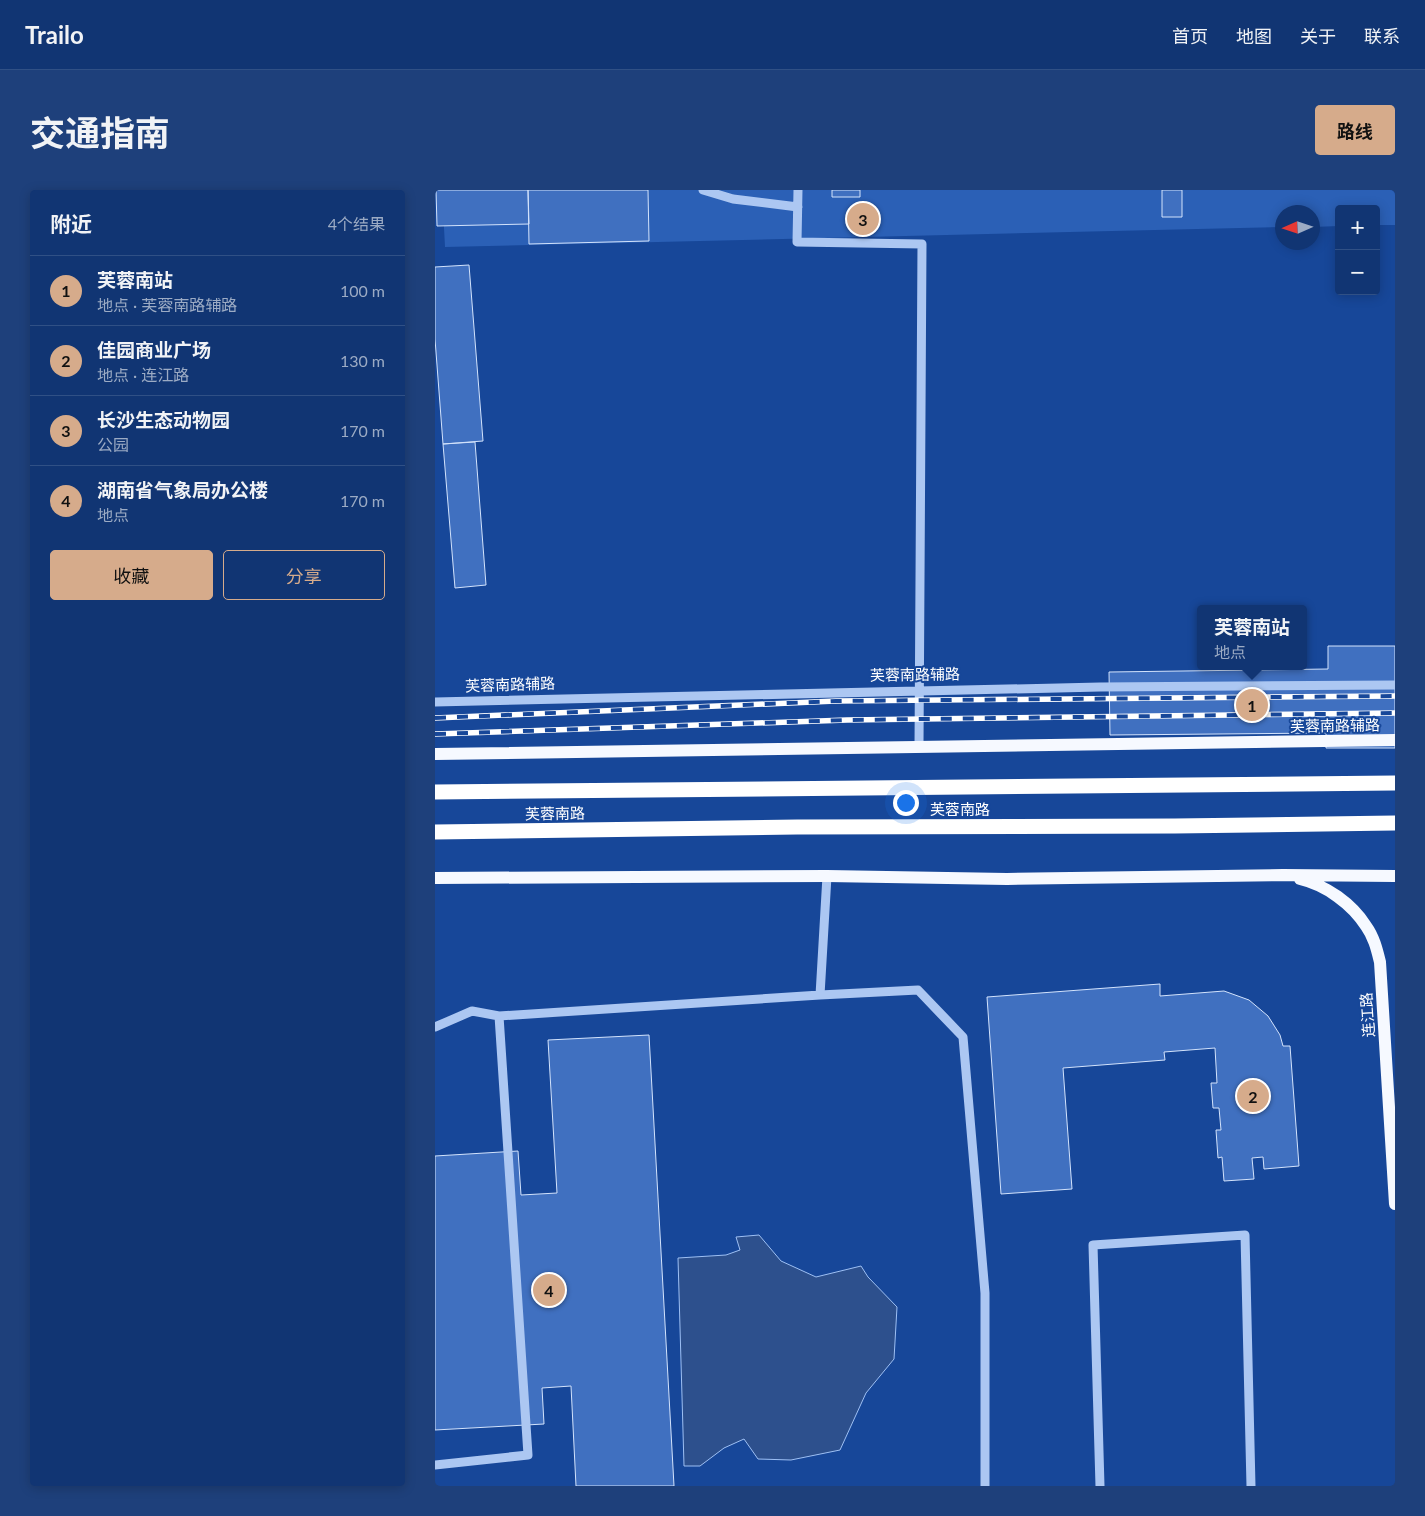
<!DOCTYPE html>
<html lang="zh">
<meta charset="utf-8">
<style>
body{margin:0;font-family:Lato,"Noto Sans SC",sans-serif;background:#1e407b;color:#f1f3f6}
.controls{position:absolute;right:15px;top:15px;display:grid;overflow:hidden;border-radius:5px;box-shadow:0 2px 12px #0003}
.controls button{width:45px;height:45px;display:grid;place-items:center;padding:0;border:0;border-bottom:1px solid #305085;background:#113573;color:#f1f3f6;font:25px sans-serif}
.compass{position:absolute;left:840px;top:15px;width:45px;height:45px;border-radius:50%;background:#113573;box-shadow:0 2px 12px #0003;rotate:267deg}
.you{position:absolute;left:470px;top:612px;width:18px;height:18px;margin:-12px;border:4px solid #fff;border-radius:50%;background:#1a73e8;box-shadow:0 0 0 8px #1a73e833}
.badge{display:grid;place-items:center;width:32px;height:32px;border-radius:50%;background:#d6ab8b;color:#111;font-size:16px;font-weight:700}
.pin{position:absolute;translate:-50% -50%;border:2px solid #fff;box-shadow:0 1px 5px #0006}
.popup{position:absolute;left:762px;top:415px;width:110px;height:65px;box-sizing:border-box;display:grid;place-content:center;border-radius:5px;background:#113573;filter:drop-shadow(0 1px 4px #0005);font-size:16px;white-space:nowrap;color:#9cabc4}
.popup b{font-size:19px;color:#f1f3f6}
.popup::after{content:'';position:absolute;left:50%;top:100%;margin-left:-10px;border:10px solid transparent;border-top-color:#113573}
.list{margin:0;padding:0;list-style:none}
h2{display:flex;justify-content:space-between;align-items:center;height:65px;margin:0;padding:0 20px;font-size:21px}
h2 small{font-size:16px;font-weight:400;color:#9cabc4}
.list li{display:grid;grid-template-columns:32px 1fr auto;gap:15px;align-items:center;box-sizing:border-box;height:70px;padding:0 20px;border-top:1px solid #305085}
.list b{display:block;font-size:19px;white-space:nowrap}
.list p{margin:0;font-size:16px;white-space:nowrap;color:#9cabc4}
.list em{font-size:16px;font-style:normal;color:#9cabc4}
.actions{display:flex;gap:10px;padding:15px 20px}
.actions a{flex:1;padding:11px 0;border:1px solid #d6ab8b;border-radius:5px;text-align:center;font-size:18px;color:#d6ab8b}
.actions .main{background:#d6ab8b;color:#111}
.map{position:relative;flex:none;width:960px;height:1296px;overflow:hidden;border-radius:5px}
header{display:flex;align-items:center;gap:30px;box-sizing:border-box;height:70px;padding:0 25px;background:#113573;border-bottom:1px solid #305085}
header strong{font-size:24px}
nav{display:flex;gap:28px;margin-inline-start:auto;font-size:18px}
.intro{display:flex;align-items:center;justify-content:space-between;box-sizing:border-box;height:120px;padding:0 30px}
h1{margin:0;font-size:35px}
.button{padding:12px 22px;border-radius:5px;background:#d6ab8b;color:#111;font-size:18px;font-weight:700}
main{display:flex;gap:30px;padding:0 30px}
aside{flex:1;background:#113573;border-radius:5px;box-shadow:0 2px 12px #0003}
.map>svg:first-child{display:block}
.green{fill:#2b60b6}
.water{fill:#2d508d;stroke:#9ec0f4}
.building{fill:#4070c0;stroke:#d3e3fc}
.lines{fill:none;stroke-linecap:round;stroke-linejoin:round}
.minor{stroke:#acc7f2;stroke-width:9}
.major{stroke:#f6f9ff;stroke-width:12}
.highway{stroke:#fff;stroke-width:15}
.rail-casing{stroke:#fff;stroke-width:5.5}
.rail{stroke:#174799;stroke-width:4;stroke-dasharray:11;stroke-linecap:butt}
.labels{text-anchor:middle;dominant-baseline:central;stroke-width:4;stroke-linejoin:round;paint-order:stroke}
.street-label{font-size:15px;fill:#fff;stroke:#174799}
</style>
<header>
<strong>Trailo</strong>
<nav><a>首页</a><a>地图</a><a>关于</a><a>联系</a></nav>
</header>
<div class="intro"><h1>交通指南</h1><a class="button">路线</a></div>
<main>
<aside>
<h2>附近<small>4个结果</small></h2>
<ul class="list">
<li><span class="badge">1</span><div><b>芙蓉南站</b><p>地点 · 芙蓉南路辅路</p></div><em>100 m</em></li>
<li><span class="badge">2</span><div><b>佳园商业广场</b><p>地点 · 连江路</p></div><em>130 m</em></li>
<li><span class="badge">3</span><div><b>长沙生态动物园</b><p>公园</p></div><em>170 m</em></li>
<li><span class="badge">4</span><div><b>湖南省气象局办公楼</b><p>地点</p></div><em>170 m</em></li>
</ul>
<div class="actions"><a class="main">收藏</a><a>分享</a></div>
</aside>
<div class="map">
<svg width="960" height="1296" viewBox="0 0 960 1296">
<rect width="100%" height="100%" fill="#174799"/>
<path class="green" d="M7,0H960V35H941V19H904V36L878,37V22H848L847,37L10,57Z"/>
<path class="water" d="M324,1045L346,1071L381,1087L426,1076L433,1087L462,1117L459,1169L431,1203L405,1260L356,1270L323,1269L309,1249L289,1258L265,1276H249L243,1068L291,1065L305,1060L301,1047Z"/>
<path class="building" d="M1,0H93L94,34L2,36Z
M93,0H213L214,51L94,54Z
M397,0H425V7H397Z
M727,0H747V27H727Z
M34,75L48,251L8,254L0,149V77Z
M40,252L51,395L20,398L8,254Z
M893,456H960V558H891V543L675,545L674,482L893,479Z
M725,794V806L789,801L814,810L833,826L845,845L848,856H855L864,976L829,979L828,967L817,968L819,989L789,991L787,967L783,968L781,940H786L784,918H778L776,893H782L780,858L729,862L730,870L628,878L637,999L566,1004L552,807Z
M214,845L239,1296H141L136,1196L107,1198L109,1234L0,1240V966L83,961L86,1005L122,1003L113,850Z"/>
<g class="lines">
<path class="minor" d="M268,0L298,9L363,17
M363,0L362,52L487,54L484,556
M0,512L665,497L960,495
M392,686L385,805L483,800L528,847L550,1103V1296
M0,837L37,821L64,826L385,805
M0,1275L93,1265L64,826
M665,1296L658,1055L810,1045L816,1296"/>
<path class="major" d="M0,564L960,550
M0,688L392,686L572,689L848,685L960,686
M865,689C891,695 917,714 931,736C939,747 942,760 945,772L960,1014"/>
<path class="highway" d="M0,602L960,593
M0,642L362,637L740,636L960,633"/>
<g class="rail-casing">
<path id="rail" d="M0,528L401,511L960,506
M0,544L412,530L960,523"/>
</g>
<use href="#rail" class="rail"/>
</g>
<g class="labels">
<g class="street-label">
<text transform="translate(480 484) rotate(-1)">芙蓉南路辅路</text>
<text transform="translate(75 494) rotate(-2)">芙蓉南路辅路</text>
<text transform="translate(900 535) rotate(-1)">芙蓉南路辅路</text>
<text x="525" y="619">芙蓉南路</text>
<text transform="translate(120 623) rotate(-1)">芙蓉南路</text>
<text transform="translate(932 825) rotate(-94)">连江路</text>
</g>
</g>
</svg>
<div class="controls">
<button>+</button>
<button>−</button>
</div>
<svg class="compass" viewBox="-18 -18 36 36"><path d="M0-13l5 13h-10z" fill="#e53935"/><path d="M0 13l5-13h-10z" fill="#9cabc4"/></svg>
<div class="you"></div>
<div class="pin badge" style="left:817px;top:515px">1</div>
<div class="popup"><b>芙蓉南站</b>地点</div>
<div class="pin badge" style="left:818px;top:906px">2</div>
<div class="pin badge" style="left:428px;top:29px">3</div>
<div class="pin badge" style="left:114px;top:1100px">4</div>
</div>
</main>
